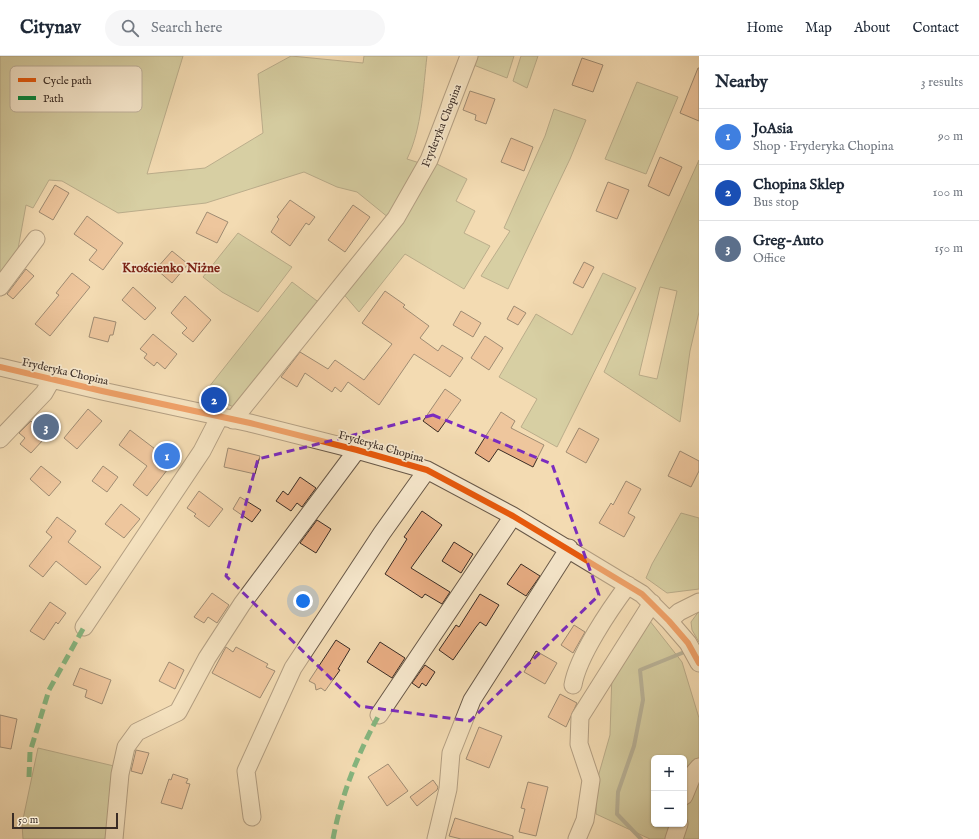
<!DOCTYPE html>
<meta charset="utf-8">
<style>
body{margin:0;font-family:"IM FELL English",serif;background:#f6f6f7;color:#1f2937}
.controls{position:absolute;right:12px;bottom:12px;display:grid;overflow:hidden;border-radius:6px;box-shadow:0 1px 3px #0004}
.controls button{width:36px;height:36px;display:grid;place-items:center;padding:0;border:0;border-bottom:1px solid #e0e1e3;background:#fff;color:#1f2937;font:20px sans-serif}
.scale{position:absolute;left:12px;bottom:10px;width:106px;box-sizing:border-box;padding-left:4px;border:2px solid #3a2c25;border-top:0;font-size:11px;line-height:14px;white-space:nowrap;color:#3a2c25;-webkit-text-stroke:3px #f7e8cd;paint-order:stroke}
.you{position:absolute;left:303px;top:545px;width:14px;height:14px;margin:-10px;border:3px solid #fff;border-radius:50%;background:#1a73e8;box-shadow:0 0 0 6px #1a73e833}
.badge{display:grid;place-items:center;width:26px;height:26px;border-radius:50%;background:#1a73e8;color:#fff;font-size:13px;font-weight:700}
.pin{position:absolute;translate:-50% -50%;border:2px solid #fff;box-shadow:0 1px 4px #0006}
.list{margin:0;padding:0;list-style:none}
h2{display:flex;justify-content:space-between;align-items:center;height:52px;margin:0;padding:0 16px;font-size:17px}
h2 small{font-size:13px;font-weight:400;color:#747a83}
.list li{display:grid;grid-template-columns:26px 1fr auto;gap:12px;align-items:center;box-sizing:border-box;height:56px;padding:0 16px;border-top:1px solid #e0e1e3}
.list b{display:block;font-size:15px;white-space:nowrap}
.list p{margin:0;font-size:13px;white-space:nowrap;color:#747a83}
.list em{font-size:13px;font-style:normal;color:#747a83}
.icon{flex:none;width:22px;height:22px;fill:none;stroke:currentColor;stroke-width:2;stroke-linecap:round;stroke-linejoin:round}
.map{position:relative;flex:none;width:699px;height:783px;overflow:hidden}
header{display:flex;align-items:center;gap:24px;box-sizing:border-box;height:56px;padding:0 20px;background:#fff;border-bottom:1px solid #e0e1e3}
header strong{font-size:19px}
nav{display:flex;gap:22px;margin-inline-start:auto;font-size:14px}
.search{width:280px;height:36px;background:#f6f6f7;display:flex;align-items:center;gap:10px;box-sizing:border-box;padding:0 14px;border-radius:22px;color:#747a83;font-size:15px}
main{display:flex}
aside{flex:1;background:#fff}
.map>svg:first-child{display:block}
.green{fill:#b5c191;stroke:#78765b;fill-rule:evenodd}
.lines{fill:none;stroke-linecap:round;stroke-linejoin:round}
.stream{stroke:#748277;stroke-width:4}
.building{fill:#e8ad83;stroke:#3a2c25}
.minor-casing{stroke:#685848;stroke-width:19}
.minor{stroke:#f7e8cd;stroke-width:17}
.quiet{stroke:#00873e;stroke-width:5;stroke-dasharray:10 5;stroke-linecap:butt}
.cycleway-casing{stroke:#f7e8cd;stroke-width:8}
.cycleway{stroke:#e8590c;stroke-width:6}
.marked{fill:none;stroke:#7b2cbf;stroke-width:3;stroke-dasharray:8 5;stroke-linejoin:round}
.labels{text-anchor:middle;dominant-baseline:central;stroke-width:3.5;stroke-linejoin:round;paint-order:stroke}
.street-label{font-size:11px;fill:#3a2c25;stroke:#f7e8cd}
.quarter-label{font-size:13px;font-weight:bold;fill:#7a1f14;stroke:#f7e8cd}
.key{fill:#f7e8cd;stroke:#beb09b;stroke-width:1}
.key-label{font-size:11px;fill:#3a2c25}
</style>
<header>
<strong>Citynav</strong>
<div class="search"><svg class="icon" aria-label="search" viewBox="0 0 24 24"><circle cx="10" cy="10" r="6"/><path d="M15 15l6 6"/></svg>Search here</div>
<nav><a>Home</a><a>Map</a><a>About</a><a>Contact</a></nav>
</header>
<main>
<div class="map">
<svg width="699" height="783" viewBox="0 0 699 783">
<rect width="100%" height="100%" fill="#f3dbb2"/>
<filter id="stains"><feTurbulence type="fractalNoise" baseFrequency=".005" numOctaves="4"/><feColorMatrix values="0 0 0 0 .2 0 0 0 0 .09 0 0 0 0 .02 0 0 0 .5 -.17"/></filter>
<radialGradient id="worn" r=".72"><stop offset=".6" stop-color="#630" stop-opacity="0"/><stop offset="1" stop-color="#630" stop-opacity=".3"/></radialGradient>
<path class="green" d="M0,0H183L147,118L205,112L263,77L258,18L291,0L363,7L364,0H427C423,33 422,72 407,103L423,108L389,162L357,136L337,131L304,116L206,147L118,157L62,125L49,124L33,152L26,149L16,204L0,227Z
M474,0H514L507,22L471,8Z
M521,0H538L527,32L513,25Z
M637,26L678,41L646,118L605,103Z
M554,53L586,64L570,103L508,233L481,220L510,175L504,172L545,80Z
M699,104V256L690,295L680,366L604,316ZM660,231L677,235L657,323L639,319Z
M435,107L467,123L456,145L475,155L464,177L490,190L464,233L405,198L359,256L341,235Z
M238,177L292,211L258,256L222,236L203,221Z
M603,217L636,232L557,391L521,371L537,343L499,321L536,258L572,279Z
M292,226L321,248L236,352L209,340L201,341Z
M681,457L699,462V533L667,537L646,522L652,508Z
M699,555V586L692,574L691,566Z
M646,560L682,606L699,662V783H650L596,758V728L610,679L612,617ZM654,702H684V768H654Z
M38,692L114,710L106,783H23L22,768Z"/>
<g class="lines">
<path class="stream" d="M641,783L617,758L618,736L634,690L643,644L640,614L687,595"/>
</g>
<path class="building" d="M582,2L603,9L593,36L572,29Z
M698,12H699V65L680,57Z
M470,35L495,43L486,68L475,64L476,59L463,54Z
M511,82L533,91L524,115L501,106Z
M660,101L682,111L669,140L648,130Z
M608,126L629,134L617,163L596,155Z
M55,129L69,137L53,164L39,156Z
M290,144L315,161L309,169L306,167L290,190L271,176L279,163L277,161Z
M353,149L370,161L345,196L328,184Z
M207,156L228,166L217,187L196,177Z
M87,160L123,187L103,214L89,204L97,194L74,178Z
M172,195L188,208L172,227L156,213Z
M584,206L594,211L583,232L573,227Z
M26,213L34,220L13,243L7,238Z
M72,217L90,231L50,280L35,268L59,239L56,237Z
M133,231L156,252L145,264L122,244Z
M385,235L405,249L403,251L429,270L420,282L438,295L442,289L463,302L450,321L414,298L379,349L348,326L341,336L335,331L332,336L305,317L297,331L281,321L300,296L328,313L335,304L364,324L392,288L362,267Z
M185,240L211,264L193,286L182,277L187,272L171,257Z
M514,250L526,257L518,269L507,263Z
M461,255L481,267L473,281L453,269Z
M94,261L116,266L113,279H110L108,286L89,281Z
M153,278L177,298L165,313L157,306L154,310L144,302L147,298L140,293Z
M485,280L503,292L489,314L471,302Z
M445,333L461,344L438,376L423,365Z
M88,353L102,365L77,393L64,382Z
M501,356L515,365L511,372L544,389L533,411L498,393L489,406L475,397Z
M46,361L56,370L31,397L20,388L25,382L19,377L31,365L34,368L37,365L40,368Z
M579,372L599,383L586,407L566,396Z
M130,374L159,396L163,389H171L177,393L178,400L147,440L133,429L147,410L119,389Z
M228,392L260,400L255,418L224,411Z
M680,395L699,405V415L691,431L668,420Z
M41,410L61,426L49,440L30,423Z
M103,410L118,421L107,436L92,425Z
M300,421L316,432L302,451L297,447L291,455L276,445L283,435L288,439Z
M626,425L641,433L628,457L635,461L624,481L599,467L611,447L613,449Z
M199,435L223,453L209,471L194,460L196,458L187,452Z
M240,441L261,454L252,466L233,453Z
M121,448L140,463L124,482L105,468Z
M422,455L442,469L411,512L450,536L442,548L425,538L422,542L385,518L407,483L404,481Z
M57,461L76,475L68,486L101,511L86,529L56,505L43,521L29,510L52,481L46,476Z
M317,464L331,473L316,497L300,487Z
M454,486L473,498L461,517L442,505Z
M521,508L540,520L526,540L507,528Z
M212,537L229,549L217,567L208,561L204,567L194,561Z
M480,538L499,549L486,570L480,566L476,571L453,604L439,594L456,569L459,571Z
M50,546L66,557L58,568L56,566L44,584L30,575Z
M574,569L585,576L573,597L561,589Z
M336,584L350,593L338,613L340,614L325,635L321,632L316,634L315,628L309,625Z
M380,586L405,602L392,622L367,606Z
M226,591L233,596L236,591L268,608L266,611L275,615L260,642L212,617Z
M536,595L557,607L545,628L524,616Z
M169,606L184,614L175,633L159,625Z
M425,609L435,616L426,630L422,627L419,632L412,627Z
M80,612L111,624L102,648L85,641L87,634L73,629Z
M560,638L577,647L566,671L548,661Z
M0,659L17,663L11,693L0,691Z
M479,671L502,680L489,712L466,703Z
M136,694L149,697L142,718L131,715Z
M388,708L408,735L387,750L368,721Z
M173,718L188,723L186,727L190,728L182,753L161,747L169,723L171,724Z
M433,724L438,731L437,734L417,750L410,741Z
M528,726L548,731L536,780L519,776L525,753L521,752Z
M455,762L513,780V783H461L449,780Z"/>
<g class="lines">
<g class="minor-casing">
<path id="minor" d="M0,231L36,183
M0,311L102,335L250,367L357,394L427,414L513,460L642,538L669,565L688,587L699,607
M233,364L396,162L429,104L469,0
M0,383L44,337L52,323
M669,565L679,556L699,546
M84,571L202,395L220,360
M573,629C578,600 610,553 628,529
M379,659L513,460
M684,740L693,718L699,711
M252,761L246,715L293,612L382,477L427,414
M114,783L120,718L126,691L137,676L178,656L207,602L242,548L357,394
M436,783L448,733L451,697L472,644L569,492
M577,783L585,764L591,724L579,688L580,661L652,547
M674,783L679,768"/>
</g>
<use href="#minor" class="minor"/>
<path class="quiet" d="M29,721L30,696L49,634L84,571
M333,783C341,740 358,697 379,659"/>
<g class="cycleway-casing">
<path id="cycleway" d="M0,311L102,335L250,367L357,394L427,414L513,460L642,538L669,565L688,587L699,607"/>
</g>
<use href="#cycleway" class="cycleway"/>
</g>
<path d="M0 0H699V783H0ZM433,359L552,408L599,539L470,665L359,650L226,520L258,403Z" fill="#f3dbb2" fill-opacity=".55" fill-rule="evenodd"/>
<path class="marked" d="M433,359L552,408L599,539L470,665L359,650L226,520L258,403Z"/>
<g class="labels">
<g class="street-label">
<text transform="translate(442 70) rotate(-68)">Fryderyka Chopina</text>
<text transform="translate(65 316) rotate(13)">Fryderyka Chopina</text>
<text transform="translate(381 391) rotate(16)">Fryderyka Chopina</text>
</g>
<g class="quarter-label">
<text x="171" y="212">Krościenko Niżne</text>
</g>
</g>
<rect x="10" y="10" width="132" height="46" rx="6" class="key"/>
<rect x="18" y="22" width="18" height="4" fill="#e8590c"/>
<rect x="18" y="40" width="18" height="4" fill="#00873e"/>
<g class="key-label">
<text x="43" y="28">Cycle path</text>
<text x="43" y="46">Path</text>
</g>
<rect width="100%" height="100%" filter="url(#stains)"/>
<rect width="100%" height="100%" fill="url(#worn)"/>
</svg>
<div class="controls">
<button>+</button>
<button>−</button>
</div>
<div class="scale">50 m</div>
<div class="you"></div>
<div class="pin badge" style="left:167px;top:400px;background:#3f7fe0">1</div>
<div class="pin badge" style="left:214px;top:344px;background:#1a4fb4">2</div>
<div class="pin badge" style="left:46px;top:371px;background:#5c6f8a">3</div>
</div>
<aside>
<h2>Nearby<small>3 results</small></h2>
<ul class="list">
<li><span class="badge" style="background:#3f7fe0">1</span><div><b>JoAsia</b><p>Shop · Fryderyka Chopina</p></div><em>90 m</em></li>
<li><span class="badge" style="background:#1a4fb4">2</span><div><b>Chopina Sklep</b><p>Bus stop</p></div><em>100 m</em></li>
<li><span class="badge" style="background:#5c6f8a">3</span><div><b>Greg-Auto</b><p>Office</p></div><em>150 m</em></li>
</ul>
</aside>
</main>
